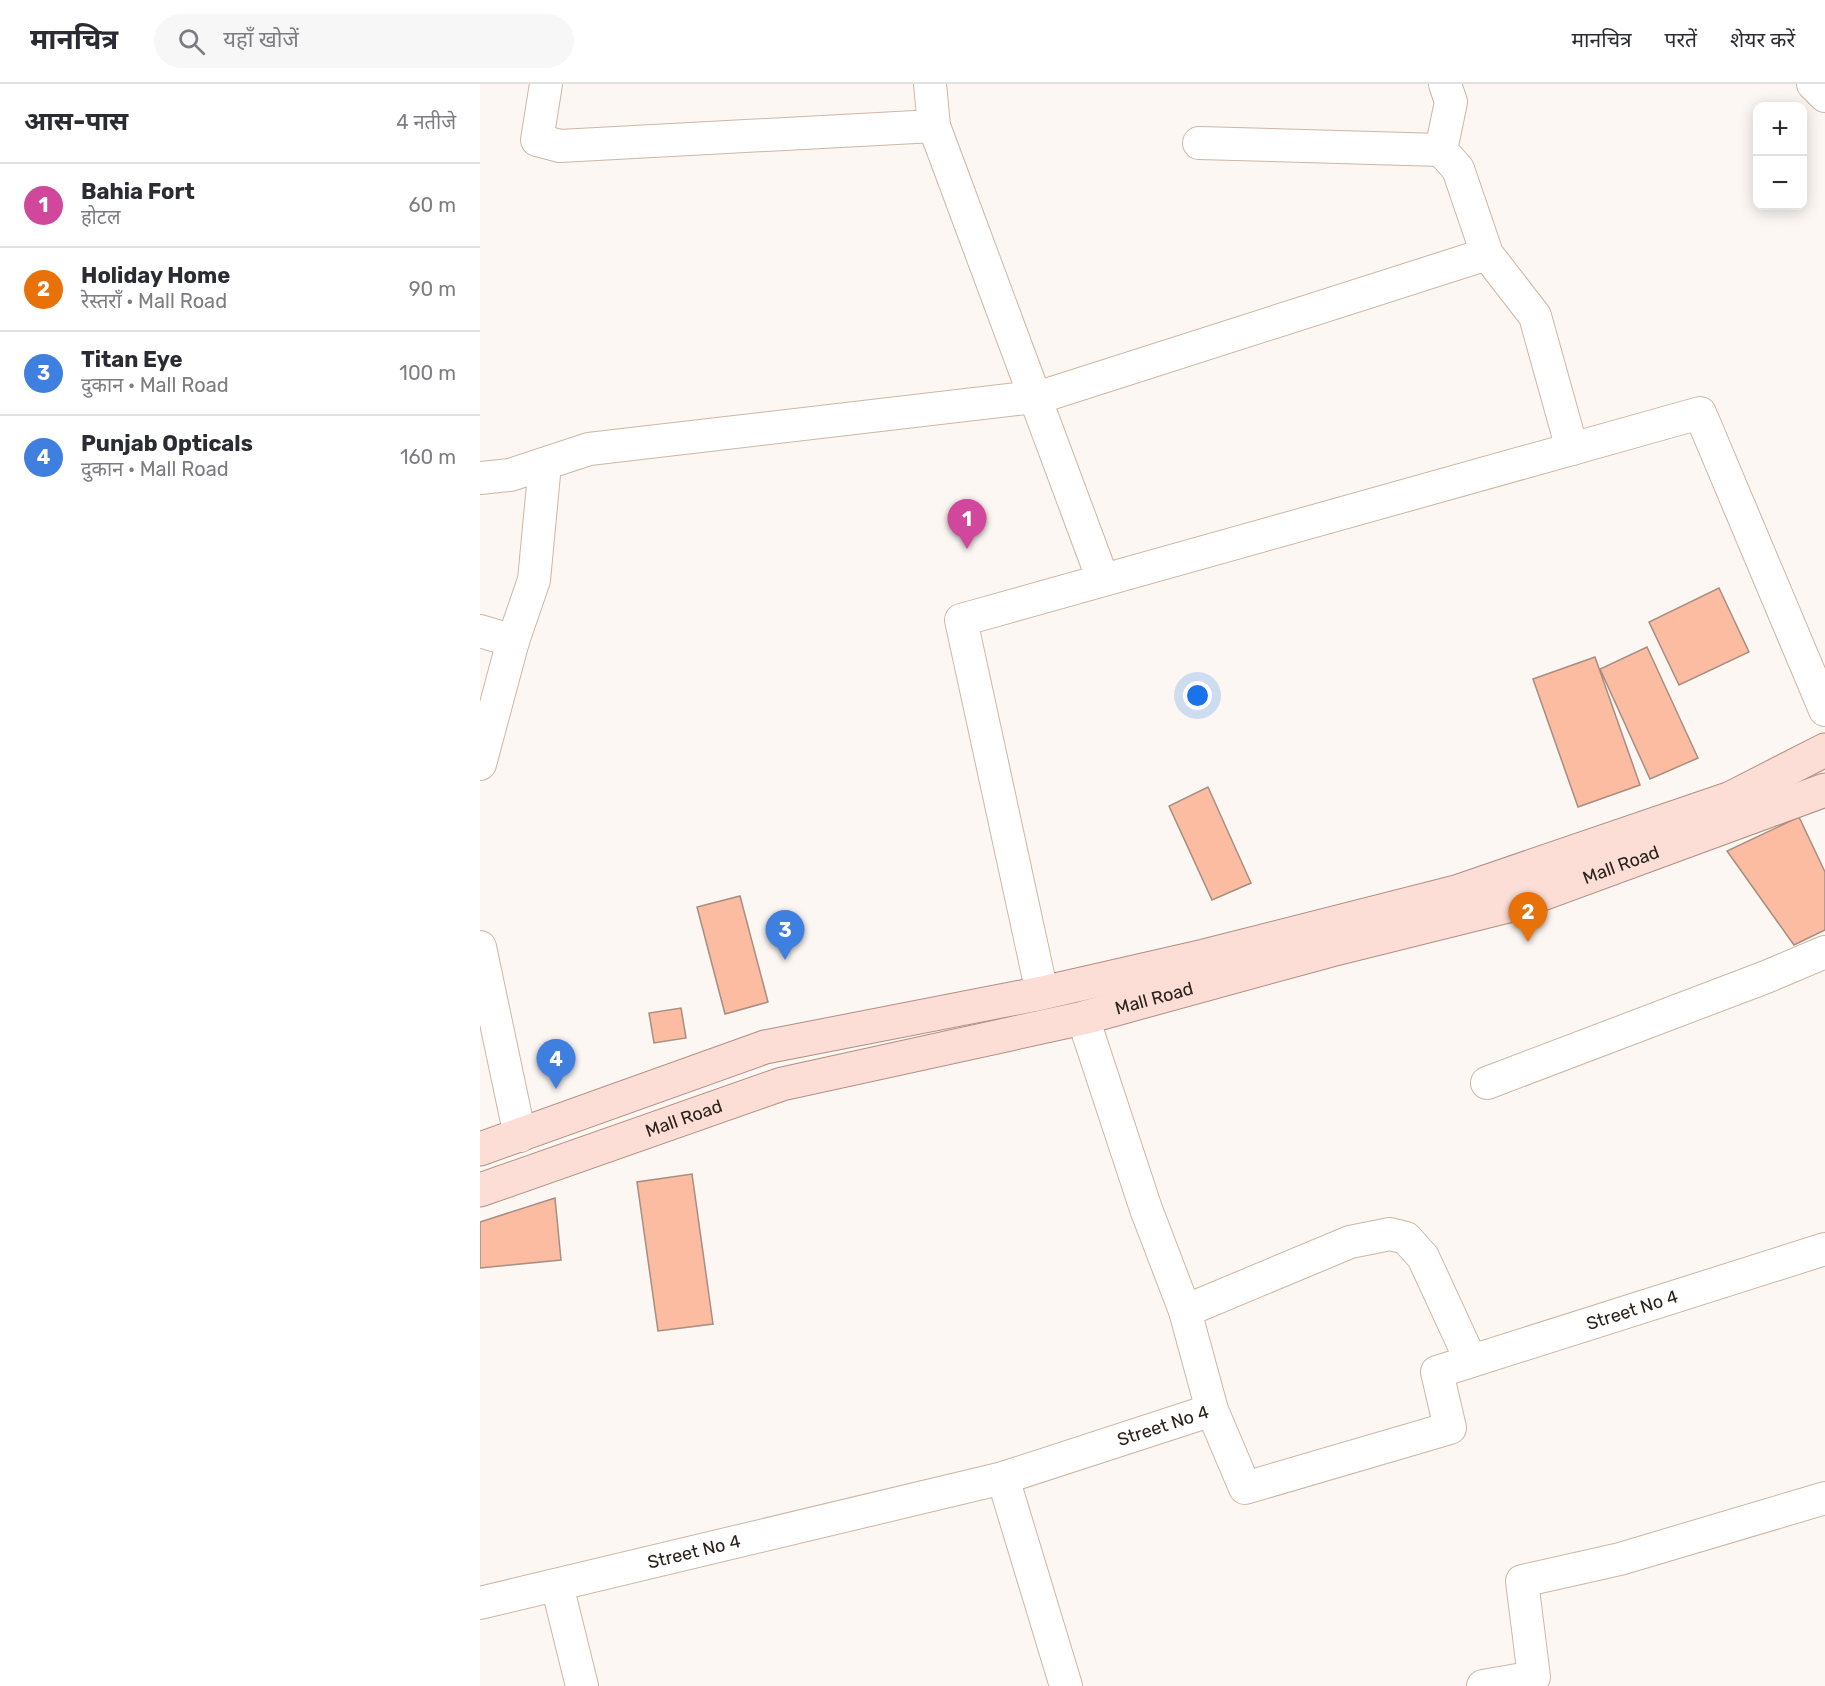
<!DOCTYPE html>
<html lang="hi">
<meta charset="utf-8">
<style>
body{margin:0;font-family:Rubik,"Noto Sans Devanagari",sans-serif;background:#f7f7f7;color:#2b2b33}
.controls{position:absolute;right:18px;top:18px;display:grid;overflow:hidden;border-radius:12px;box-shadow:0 3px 15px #0003}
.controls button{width:54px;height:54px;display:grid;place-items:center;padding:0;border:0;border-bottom:2px solid #e1e1e2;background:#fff;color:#2b2b33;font:30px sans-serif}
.you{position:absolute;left:718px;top:612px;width:21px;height:21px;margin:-15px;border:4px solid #fff;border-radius:50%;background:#1a73e8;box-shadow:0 0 0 9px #1a73e833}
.badge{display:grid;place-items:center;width:39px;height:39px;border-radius:50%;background:#0b8043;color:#fff;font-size:20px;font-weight:700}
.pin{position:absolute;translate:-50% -50px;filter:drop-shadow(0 2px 3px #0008)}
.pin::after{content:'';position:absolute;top:32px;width:21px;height:18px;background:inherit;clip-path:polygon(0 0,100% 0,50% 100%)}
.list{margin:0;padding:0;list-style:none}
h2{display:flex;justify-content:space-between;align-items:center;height:78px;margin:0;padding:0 24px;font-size:26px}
h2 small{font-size:20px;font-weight:400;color:#7c7c81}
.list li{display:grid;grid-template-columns:39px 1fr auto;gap:18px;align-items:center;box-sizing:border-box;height:84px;padding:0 24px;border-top:2px solid #e1e1e2}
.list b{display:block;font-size:22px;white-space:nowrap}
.list p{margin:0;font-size:20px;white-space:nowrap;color:#7c7c81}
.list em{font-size:20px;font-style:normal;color:#7c7c81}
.icon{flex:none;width:33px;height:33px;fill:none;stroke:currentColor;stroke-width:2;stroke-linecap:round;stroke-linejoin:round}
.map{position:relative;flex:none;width:1345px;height:1602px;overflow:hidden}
header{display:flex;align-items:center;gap:36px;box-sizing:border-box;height:84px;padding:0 30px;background:#fff;border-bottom:2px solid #e1e1e2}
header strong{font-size:28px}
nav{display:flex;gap:33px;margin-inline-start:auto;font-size:21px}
.search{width:420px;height:54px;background:#f7f7f7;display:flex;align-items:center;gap:15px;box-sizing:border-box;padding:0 21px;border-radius:33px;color:#7c7c81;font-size:22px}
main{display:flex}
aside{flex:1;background:#fff}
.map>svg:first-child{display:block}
.building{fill:#fbbca1;stroke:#a88d81;stroke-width:1.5}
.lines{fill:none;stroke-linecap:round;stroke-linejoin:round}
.minor-casing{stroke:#cdb6a3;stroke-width:34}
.major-casing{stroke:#b18e83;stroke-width:35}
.minor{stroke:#fff;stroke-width:32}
.major{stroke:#fcded6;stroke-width:33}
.labels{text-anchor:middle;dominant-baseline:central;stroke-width:4.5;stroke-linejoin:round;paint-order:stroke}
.street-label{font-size:18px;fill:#2a221b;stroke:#fff}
</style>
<header>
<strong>मानचित्र</strong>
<div class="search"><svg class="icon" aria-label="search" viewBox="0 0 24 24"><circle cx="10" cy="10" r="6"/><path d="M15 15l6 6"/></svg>यहाँ खोजें</div>
<nav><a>मानचित्र</a><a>परतें</a><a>शेयर करें</a></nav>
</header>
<main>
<aside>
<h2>आस-पास<small>4 नतीजे</small></h2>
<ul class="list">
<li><span class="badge" style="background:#d1479c">1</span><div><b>Bahia Fort</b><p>होटल</p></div><em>60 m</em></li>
<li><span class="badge" style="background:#e8710a">2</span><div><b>Holiday Home</b><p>रेस्तराँ · Mall Road</p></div><em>90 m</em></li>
<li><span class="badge" style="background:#3f7fe0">3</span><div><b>Titan Eye</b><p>दुकान · Mall Road</p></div><em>100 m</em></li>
<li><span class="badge" style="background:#3f7fe0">4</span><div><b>Punjab Opticals</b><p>दुकान · Mall Road</p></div><em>160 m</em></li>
</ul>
</aside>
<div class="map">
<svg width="1345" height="1602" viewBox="0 0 1345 1602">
<rect width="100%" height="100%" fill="#fcf7f3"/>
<path class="building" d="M1239,504L1269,568L1199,601L1169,538Z
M1167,563L1218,674L1170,695L1120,585Z
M1115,573L1160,701L1098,723L1053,595Z
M728,703L771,799L732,816L689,722Z
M1319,733L1345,788V846L1314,861L1247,767Z
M260,812L288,918L245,930L217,823Z
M201,924L206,954L174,959L169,929Z
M212,1090L233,1240L178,1247L157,1098Z
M75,1114L81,1176L0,1184V1138Z"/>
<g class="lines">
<g class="minor-casing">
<g id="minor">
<path d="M66,0L57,56L80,62L454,42"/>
<path d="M450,0L454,42L623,496"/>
<path d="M1333,0L1345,12"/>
<path d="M719,59L961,66L978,85L1007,170L1055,232L1092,365"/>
<path d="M961,66L971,18L965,0"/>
<path d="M0,394L30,391L109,365L563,312L1007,170"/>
<path d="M0,547L33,557L0,680"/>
<path d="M33,557L54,496L65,380"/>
<path d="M0,863L40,1052"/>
<path d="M562,909L481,536L1220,329L1345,626"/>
<path d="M603,934L666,1125L705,1227L732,1326"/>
<path d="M1007,999L1286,893L1345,868"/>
<path d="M705,1227L870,1158L910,1150L926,1154L943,1173L991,1277"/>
<path d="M523,1394L586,1602"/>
<path d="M77,1501L102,1602"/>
<path id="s1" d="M0,1519L523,1394L732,1326L765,1404L970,1344L957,1288L1345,1165"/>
<path d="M1003,1602L1054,1593L1042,1497L1140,1475L1345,1414"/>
</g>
</g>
<g class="major-casing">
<g id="major">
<path d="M0,1065L285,963L562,909L724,872L976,808L1251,714L1345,666"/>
<path id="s2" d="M0,1106L302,1000L603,934L851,866L1032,821L1345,706"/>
</g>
</g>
<use href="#minor" class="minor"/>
<use href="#major" class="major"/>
</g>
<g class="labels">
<g class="street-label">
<text stroke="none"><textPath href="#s2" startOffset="1188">Mall Road</textPath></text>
<text stroke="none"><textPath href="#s2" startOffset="702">Mall Road</textPath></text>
<text stroke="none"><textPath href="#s2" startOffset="216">Mall Road</textPath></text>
<text stroke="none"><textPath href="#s1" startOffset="1318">Street No 4</textPath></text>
<text stroke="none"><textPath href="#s1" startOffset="706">Street No 4</textPath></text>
<text stroke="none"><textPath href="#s1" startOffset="220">Street No 4</textPath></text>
</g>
</g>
</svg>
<div class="controls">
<button>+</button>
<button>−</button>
</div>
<div class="you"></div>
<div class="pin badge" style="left:487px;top:465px;background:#d1479c">1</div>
<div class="pin badge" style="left:1048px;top:858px;background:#e8710a">2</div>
<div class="pin badge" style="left:305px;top:876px;background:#3f7fe0">3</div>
<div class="pin badge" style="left:76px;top:1005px;background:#3f7fe0">4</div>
</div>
</main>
